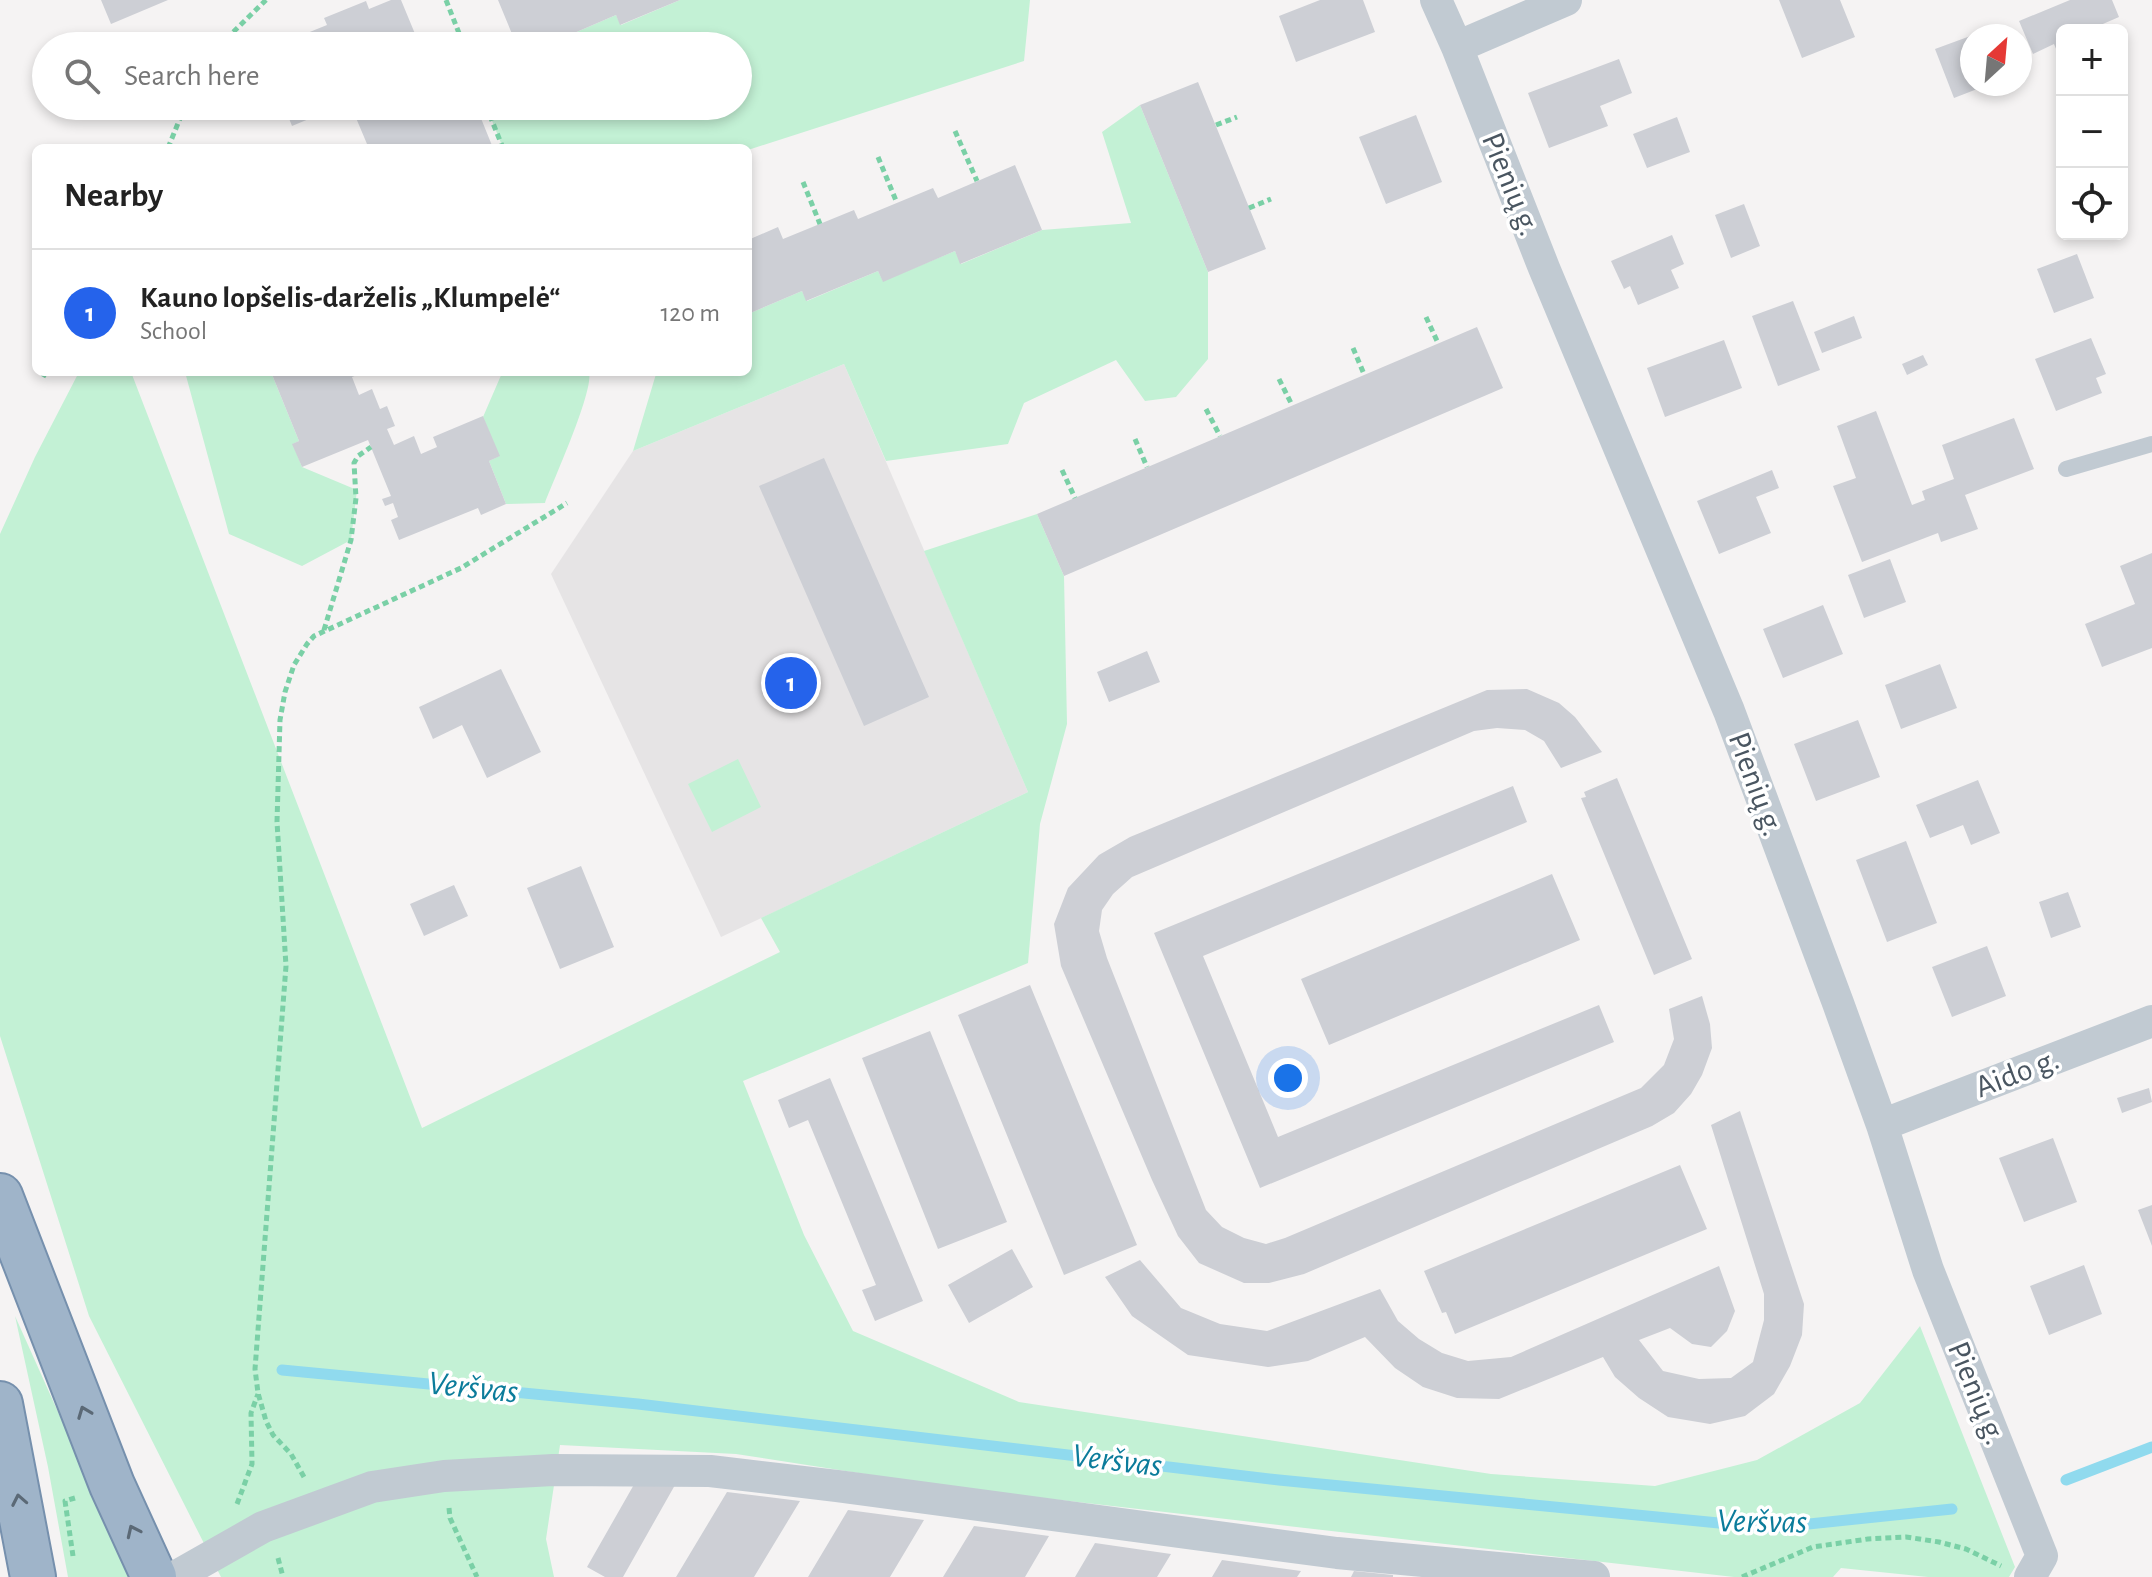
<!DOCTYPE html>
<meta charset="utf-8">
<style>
body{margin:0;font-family:"Alegreya Sans",sans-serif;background:#f6f6f6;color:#222}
.controls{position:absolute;right:24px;top:24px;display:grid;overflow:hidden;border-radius:12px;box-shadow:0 4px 12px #0003}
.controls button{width:72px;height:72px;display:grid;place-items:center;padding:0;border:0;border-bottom:2px solid #e0e0e0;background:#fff;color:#222;font:40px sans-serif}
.compass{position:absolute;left:1960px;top:24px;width:72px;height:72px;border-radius:50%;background:#fff;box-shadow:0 4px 12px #0003;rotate:26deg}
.you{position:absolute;left:1288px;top:1078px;width:28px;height:28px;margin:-20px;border:6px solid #fff;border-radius:50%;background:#1a73e8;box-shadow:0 0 0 12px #1a73e833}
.badge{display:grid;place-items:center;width:52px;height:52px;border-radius:50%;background:#2563eb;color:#fff;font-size:26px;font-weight:700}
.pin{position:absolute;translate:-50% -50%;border:4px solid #fff;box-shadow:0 2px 8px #0006}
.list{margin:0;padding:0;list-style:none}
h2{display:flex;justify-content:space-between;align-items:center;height:104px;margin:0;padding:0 32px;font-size:34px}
h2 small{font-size:26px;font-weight:400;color:#767676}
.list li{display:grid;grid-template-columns:52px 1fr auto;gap:24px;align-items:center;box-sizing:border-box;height:128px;padding:0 32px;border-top:2px solid #e0e0e0}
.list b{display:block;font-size:30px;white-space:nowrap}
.list p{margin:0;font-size:26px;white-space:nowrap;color:#767676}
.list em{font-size:26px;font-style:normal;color:#767676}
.icon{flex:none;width:44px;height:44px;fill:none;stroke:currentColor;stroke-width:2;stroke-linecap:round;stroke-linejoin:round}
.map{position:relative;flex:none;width:2152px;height:1577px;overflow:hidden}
.search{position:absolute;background:#fff;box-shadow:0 4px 12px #0003;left:32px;top:32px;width:720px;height:88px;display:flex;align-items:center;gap:20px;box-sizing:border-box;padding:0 28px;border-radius:44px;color:#767676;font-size:30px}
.panel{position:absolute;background:#fff;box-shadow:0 4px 12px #0003;left:32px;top:144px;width:720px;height:232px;border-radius:12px}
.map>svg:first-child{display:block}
.education{fill:#e6e4e5}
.green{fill:#c3f1d5}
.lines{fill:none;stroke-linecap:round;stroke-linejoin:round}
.stream{stroke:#90daee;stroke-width:11}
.building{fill:#cdcfd5}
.trunk-casing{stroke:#7690ad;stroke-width:48}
.path{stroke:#7ad0a6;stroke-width:5;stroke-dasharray:6 4;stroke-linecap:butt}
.service{stroke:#c1cad2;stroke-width:16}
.minor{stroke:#c1cad2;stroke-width:32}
.trunk{stroke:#9fb4c9;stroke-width:44}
.oneway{stroke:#5b6976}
.labels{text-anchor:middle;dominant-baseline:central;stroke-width:7;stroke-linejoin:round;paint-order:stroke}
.street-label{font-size:32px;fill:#4a5661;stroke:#fff}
.water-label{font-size:34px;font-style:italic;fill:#0c7c9b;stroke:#fff}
</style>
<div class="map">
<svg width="2152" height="1577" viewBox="0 0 2152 1577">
<rect width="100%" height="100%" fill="#f5f3f3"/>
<path class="education" d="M844,364L1028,792L721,937L551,574L633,451Z"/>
<path class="green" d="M680,0H1030L1024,61L748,150V148H503L486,106H738V46H544L616,15L621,25Z
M1140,105L1208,272V359L1176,397L1145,401L1116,360L1024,403L1008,444L886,461L844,364L633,451L656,374L659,372H748V314L802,291L807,301L878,271L883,281L955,251L961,264L1042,230L1131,223L1102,132Z
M79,372H131L422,1128L780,952L761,918L1028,792L924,551L1037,514L1064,576L1067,724L1040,824L1028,963L743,1081L804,1235L853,1331L1019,1402L1491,1474L1655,1486L1757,1460L1860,1403L1920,1326L2015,1567L2009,1577H1928L1841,1568L1833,1577H1734L955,1488L736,1454L560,1445L546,1539L554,1577H221L89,1316L0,1036V534L35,457Z
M185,372H271L299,441L293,444L302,467L357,490L351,540L302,566L229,534Z
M505,372H589C594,391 554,479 545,503L506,504L489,461L499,456L483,417L502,373Z
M738,759L761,807L712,832L688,784Z
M15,1316L132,1577H68L48,1467Z"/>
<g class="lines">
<path class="stream" d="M282,1370L638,1404L1279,1480L1770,1528L1952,1509
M2066,1480L2152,1447"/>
</g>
<path class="building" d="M101,0H168L111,24Z
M391,0H401L418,41L405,46H275L327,25L324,18L366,1L369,9Z
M498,0H680L620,25L616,15L544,46H517Z
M1320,0H1363L1375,32L1296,62L1279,16Z
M1779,0H1840L1855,37L1802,58Z
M2070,0H2112L2119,17L2089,30H2062V63L2054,44L2033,54L2019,21Z
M1984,31L1986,36H1972V84H1990L1954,98L1935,49Z
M1619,59L1632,93L1600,106L1608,126L1549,148L1528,93Z
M1198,82L1266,249L1208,272L1140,105Z
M284,106H340L292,126Z
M351,106H476L493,148H364L363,145L367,144Z
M1416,115L1442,182L1386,204L1359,137Z
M1677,117L1690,152L1647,168L1633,134Z
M1015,165L1042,230L960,264L955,251L883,282L878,271L806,301L802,291L748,314V240L778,227L783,239L854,210L858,219L933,188L938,198Z
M1744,204L1760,246L1731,258L1715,215Z
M1672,235L1684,264L1671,270L1679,288L1638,305L1630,286L1624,289L1611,261Z
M2077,254L2094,298L2054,313L2037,269Z
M1793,301L1820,370L1778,386L1752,316Z
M1854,316L1862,338L1822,353L1814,332Z
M1477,327L1503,388L1064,576L1037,514Z
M2091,338L2106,374L2096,378L2102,393L2056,411L2035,359Z
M1724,340L1742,388L1665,417L1647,368Z
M1923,355L1928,365L1907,375L1902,364Z
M271,372H365L352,377L359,395L372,389L380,409L387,406L395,426L387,429L394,445L414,436L421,454L437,447L433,437L483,416L500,456L489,461L506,504L481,515L478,508L399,540L391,520L398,517L393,503L385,506L382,499L391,496L368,440L302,467L292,444L299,441Z
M1876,411L1912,505L1925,500L1922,491L1954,479L1942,445L2014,418L2034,469L1965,495L1978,529L1941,542L1938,533L1862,562L1833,486L1856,478L1837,426Z
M824,458L929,697L864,726L759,486Z
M1772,470L1779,488L1756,497L1771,533L1719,554L1697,501Z
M2152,553V648L2102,667L2085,624L2135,604L2120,566Z
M1890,559L1906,602L1864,618L1848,575Z
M1823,605L1843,654L1783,678L1763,629Z
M1147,651L1160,682L1109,702L1097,672Z
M1940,664L1957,708L1901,729L1885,685Z
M501,669L541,752L487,778L462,725L433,739L419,707Z
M1527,689L1559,703L1575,717L1602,752L1561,768L1544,741L1525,730L1497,728L1474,731L1132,877L1113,894L1102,910L1099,931L1107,958L1206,1210L1222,1227L1244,1238L1266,1244L1285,1238L1641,1088L1664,1065L1674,1039L1669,1009L1702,996L1710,1024L1712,1048L1702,1075L1691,1094L1674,1113L1652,1126L1304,1274L1269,1283H1244L1199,1263L1178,1236L1152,1180L1061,966L1054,924L1068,888L1099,855L1130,837L1487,690Z
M1858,720L1880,777L1816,801L1794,744Z
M1617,778L1692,959L1654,975L1581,798L1586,797L1584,792Z
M1978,780L2000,833L1971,845L1963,825L1930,838L1916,805Z
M1513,786L1527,822L1203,956L1278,1137L1599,1005L1614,1042L1260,1188L1154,933Z
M1906,841L1937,923L1887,942L1856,860Z
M581,866L614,947L560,969L527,888Z
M1552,874L1580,940L1329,1045L1301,979Z
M454,885L468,916L424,936L410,904Z
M2068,892L2081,927L2051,938L2039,902Z
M1987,946L2006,996L1952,1017L1932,967Z
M1030,985L1137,1245L1064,1275L958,1015Z
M930,1031L1007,1222L938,1249L862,1058Z
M830,1078L923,1301L875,1321L862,1290L876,1285L808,1120L789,1128L778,1100Z
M2149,1088L2152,1102L2122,1113L2117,1098Z
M1740,1111L1804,1304L1802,1335L1790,1366L1774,1394L1745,1416L1710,1424L1668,1417L1639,1398L1615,1377L1603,1357L1499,1399L1457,1398L1423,1387L1395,1368L1365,1337L1308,1361L1268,1367L1188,1355L1132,1316L1105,1277L1140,1260L1181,1308L1220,1324L1267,1331L1380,1289L1398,1321L1419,1339L1442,1353L1468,1361L1511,1357L1719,1266L1735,1311L1727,1331L1711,1347L1692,1344L1670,1328L1639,1340L1663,1371L1699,1379L1731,1378L1753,1362L1764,1320V1294L1711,1125Z
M2053,1138L2077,1202L2024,1222L1999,1158Z
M1680,1165L1707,1229L1455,1334L1446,1312L1442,1313L1424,1271Z
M2152,1205V1246L2138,1210Z
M1012,1249L1033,1287L969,1323L948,1285Z
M2084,1265L2102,1314L2049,1335L2030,1286Z
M636,1481L675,1485L623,1577H605L587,1567Z
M727,1492L800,1501L754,1577H676Z
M848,1510L924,1520L890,1577H808Z
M974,1526L1049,1536L1025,1577H943Z
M1095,1543L1171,1554L1157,1577H1075Z
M1222,1560L1301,1571L1297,1577H1212Z
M1354,1571L1393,1575V1577H1351Z"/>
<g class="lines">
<g class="trunk-casing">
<path id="trunk" d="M0,1196L112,1485L154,1577
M0,1404L33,1577"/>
</g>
<path class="path" d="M446,0L464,46
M219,46L266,0
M486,106L503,148
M1216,125L1237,117
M955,131L977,181
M168,148L185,106
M878,157L897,203
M803,182L820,224
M1249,208L1271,199
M748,237L749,239
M1426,317L1438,343
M1353,348L1364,374
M43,377L46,372
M1279,379L1292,405
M1206,409L1220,436
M1135,439L1147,467
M1062,470L1075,498
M324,630L351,540L356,498L354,463L358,456L371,447
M304,1477L291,1454L273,1435L266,1421L258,1393L255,1369L286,966L277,822L280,720L285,692L294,665L307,644L314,636L461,568L567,503
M237,1504L252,1464L251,1413L258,1394
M449,1508L450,1518L477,1577
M73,1556L65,1501L75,1498
M278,1558L283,1577
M1742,1577L1813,1547L1868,1539L1906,1537L1939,1542L1966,1549L2001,1566"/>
<path class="service" d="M2066,469L2152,444"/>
<path class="minor" d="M1436,0L1457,47L1544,268L1729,711L1838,1003L1882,1125L1928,1270L2042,1556L2030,1577
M1457,47L1566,0
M1882,1125L2152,1021
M175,1577L263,1527L372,1487L444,1476L553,1470L710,1471L837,1486L1337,1553L1594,1577"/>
<use href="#trunk" class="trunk"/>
</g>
<defs><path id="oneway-chevron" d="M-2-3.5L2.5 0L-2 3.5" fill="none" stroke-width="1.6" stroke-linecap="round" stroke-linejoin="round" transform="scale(2)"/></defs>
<g class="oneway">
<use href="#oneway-chevron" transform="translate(84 1412) rotate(-111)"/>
<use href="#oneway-chevron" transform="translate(19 1500) rotate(-101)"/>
<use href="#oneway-chevron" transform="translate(133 1531) rotate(-115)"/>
</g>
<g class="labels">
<g class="street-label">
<text transform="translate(1511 184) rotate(68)">Pienių g.</text>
<text transform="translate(1756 784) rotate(70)">Pienių g.</text>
<text transform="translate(2017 1073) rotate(-21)">Aido g.</text>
<text transform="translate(1977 1393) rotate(68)">Pienių g.</text>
</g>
<g class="water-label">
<text transform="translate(473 1388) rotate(6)">Veršvas</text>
<text transform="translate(1117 1461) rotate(7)">Veršvas</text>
<text transform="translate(1762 1522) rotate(1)">Veršvas</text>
</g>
</g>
</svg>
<div class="controls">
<button>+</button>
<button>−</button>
<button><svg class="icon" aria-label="locate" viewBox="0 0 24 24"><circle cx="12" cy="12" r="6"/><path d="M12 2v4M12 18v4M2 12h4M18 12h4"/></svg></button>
</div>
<svg class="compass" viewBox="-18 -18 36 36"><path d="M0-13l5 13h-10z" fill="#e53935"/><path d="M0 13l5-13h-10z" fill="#767676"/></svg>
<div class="you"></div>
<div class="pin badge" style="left:791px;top:683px">1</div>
<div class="search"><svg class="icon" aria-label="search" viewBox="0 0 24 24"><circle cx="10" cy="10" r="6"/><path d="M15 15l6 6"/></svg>Search here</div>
<section class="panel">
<h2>Nearby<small></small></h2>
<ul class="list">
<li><span class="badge">1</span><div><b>Kauno lopšelis-darželis „Klumpelė“</b><p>School</p></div><em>120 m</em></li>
</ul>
</section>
</div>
